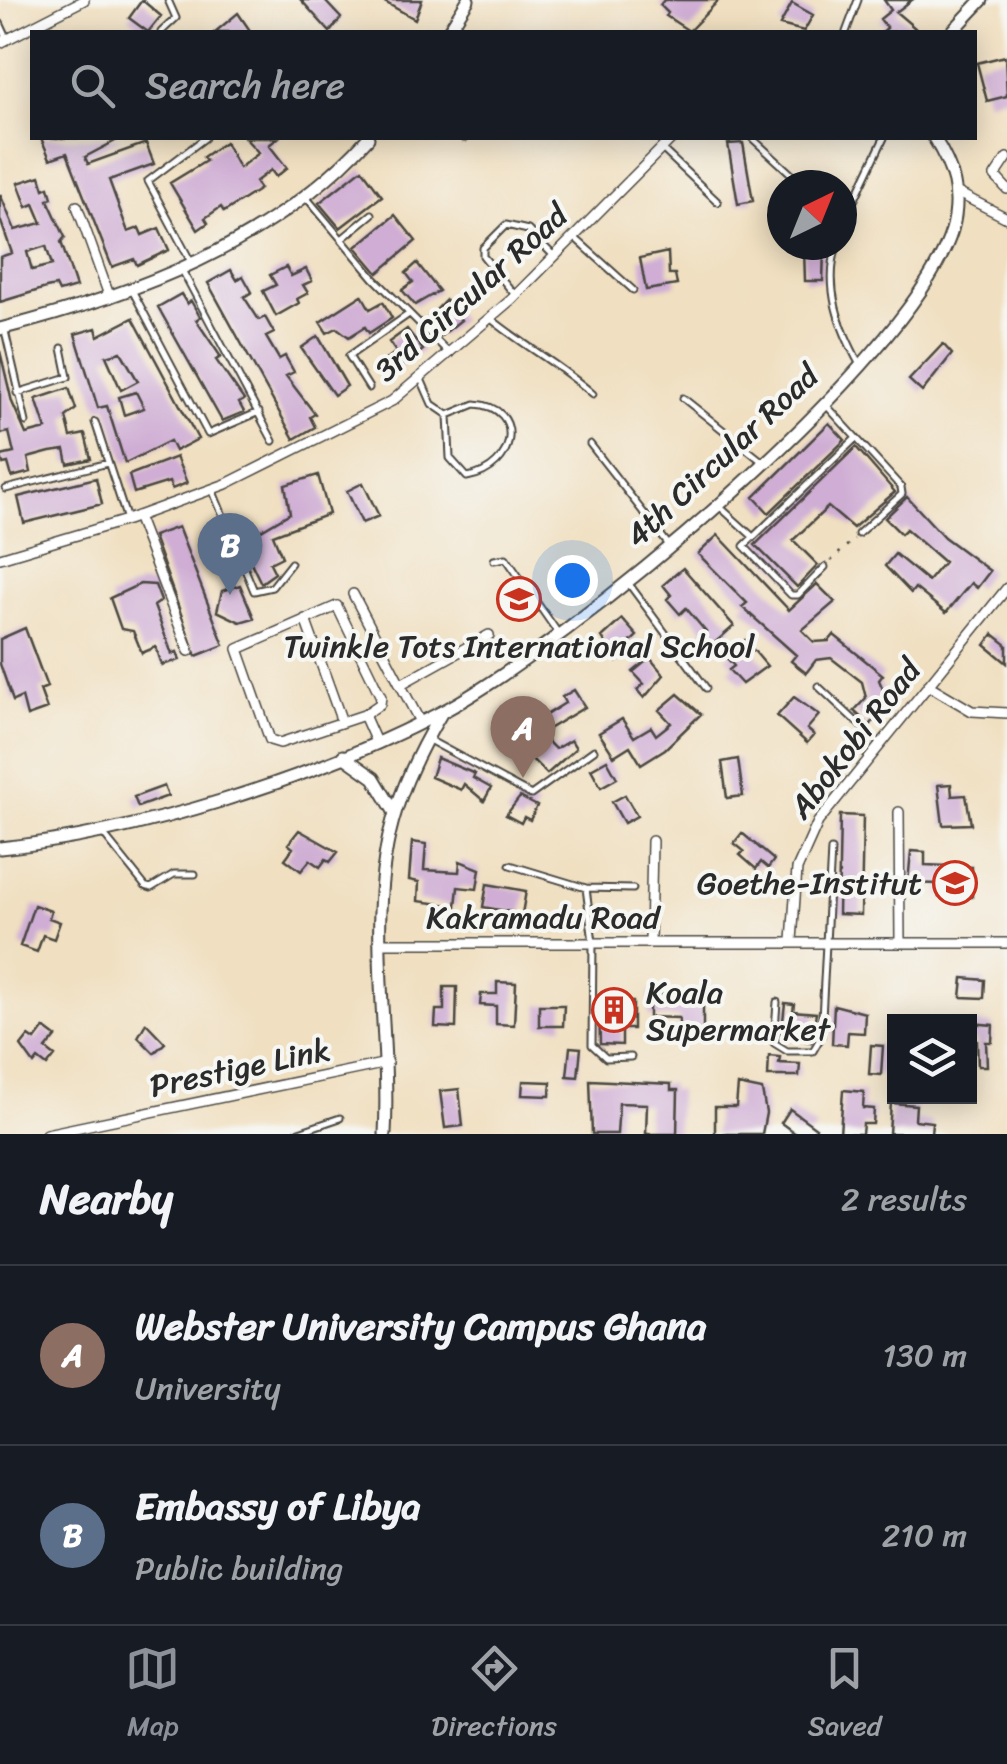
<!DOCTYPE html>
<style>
body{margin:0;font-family:Sriracha,sans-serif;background:#242831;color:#f1f3f6}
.controls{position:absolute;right:30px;bottom:30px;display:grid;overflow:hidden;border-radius:0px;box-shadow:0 5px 25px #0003}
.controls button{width:90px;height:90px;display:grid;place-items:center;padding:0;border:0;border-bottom:2px solid #363941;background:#171b24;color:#f1f3f6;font:50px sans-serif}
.compass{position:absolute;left:767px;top:170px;width:90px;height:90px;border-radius:50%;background:#171b24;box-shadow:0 5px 25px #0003;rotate:43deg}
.you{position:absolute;left:572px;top:580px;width:35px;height:35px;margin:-25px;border:8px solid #fff;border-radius:50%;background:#1a73e8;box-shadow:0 0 0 15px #1a73e833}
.badge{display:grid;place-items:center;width:65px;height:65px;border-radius:50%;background:#8c9099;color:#fff;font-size:32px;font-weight:700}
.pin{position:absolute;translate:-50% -82px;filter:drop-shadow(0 2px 5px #0008)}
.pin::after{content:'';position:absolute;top:52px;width:35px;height:30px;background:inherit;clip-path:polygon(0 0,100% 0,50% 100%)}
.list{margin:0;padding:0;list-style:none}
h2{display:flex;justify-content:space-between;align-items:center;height:130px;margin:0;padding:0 40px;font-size:42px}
h2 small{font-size:32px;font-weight:400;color:#9ea1a6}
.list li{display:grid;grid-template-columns:65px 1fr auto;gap:30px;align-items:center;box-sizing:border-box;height:180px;padding:0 40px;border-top:2px solid #363941}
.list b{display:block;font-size:38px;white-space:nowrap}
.list p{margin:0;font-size:32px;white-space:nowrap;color:#9ea1a6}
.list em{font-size:32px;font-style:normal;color:#9ea1a6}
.icon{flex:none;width:55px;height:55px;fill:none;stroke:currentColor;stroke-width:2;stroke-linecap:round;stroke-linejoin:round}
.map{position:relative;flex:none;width:1007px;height:1134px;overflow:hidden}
.search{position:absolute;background:#171b24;box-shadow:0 5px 25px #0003;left:30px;right:30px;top:30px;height:110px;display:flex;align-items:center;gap:25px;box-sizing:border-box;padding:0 35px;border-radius:0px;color:#9ea1a6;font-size:38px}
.sheet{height:490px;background:#171b24}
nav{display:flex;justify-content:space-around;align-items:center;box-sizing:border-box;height:140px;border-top:2px solid #363941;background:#171b24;font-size:28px;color:#9ea1a6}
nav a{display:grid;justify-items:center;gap:5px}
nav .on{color:#8c9099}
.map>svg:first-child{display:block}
.building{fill:#cfadd4;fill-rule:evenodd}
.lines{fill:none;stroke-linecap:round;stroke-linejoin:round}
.service-casing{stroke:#494641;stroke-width:9}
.minor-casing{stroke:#494641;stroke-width:12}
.tertiary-casing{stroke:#494641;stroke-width:15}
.path{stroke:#494641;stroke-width:2.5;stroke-dasharray:2.5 8;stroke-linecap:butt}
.service{stroke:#fff;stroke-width:5}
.minor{stroke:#fff;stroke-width:9}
.tertiary{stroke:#fff;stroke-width:11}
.labels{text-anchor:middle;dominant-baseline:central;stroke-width:8;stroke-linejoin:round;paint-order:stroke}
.street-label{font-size:32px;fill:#2b2b2b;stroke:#f6f6f2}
.poi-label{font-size:32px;fill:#2b2b2b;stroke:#f6f6f2}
</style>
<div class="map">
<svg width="1007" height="1134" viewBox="0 0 1007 1134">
<rect width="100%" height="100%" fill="#f6f6f2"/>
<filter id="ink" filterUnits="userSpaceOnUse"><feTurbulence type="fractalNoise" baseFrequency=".01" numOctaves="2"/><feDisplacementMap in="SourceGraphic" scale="20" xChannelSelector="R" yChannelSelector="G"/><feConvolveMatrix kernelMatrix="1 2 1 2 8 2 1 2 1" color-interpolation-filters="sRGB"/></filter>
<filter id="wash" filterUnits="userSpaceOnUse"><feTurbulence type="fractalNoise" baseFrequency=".0048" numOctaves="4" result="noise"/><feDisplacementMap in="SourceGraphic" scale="40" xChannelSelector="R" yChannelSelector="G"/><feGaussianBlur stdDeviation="2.25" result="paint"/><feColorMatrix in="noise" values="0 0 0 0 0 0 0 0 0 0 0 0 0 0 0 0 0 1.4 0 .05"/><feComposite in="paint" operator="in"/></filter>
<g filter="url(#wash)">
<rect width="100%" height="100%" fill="#f0dfc0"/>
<g id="blocks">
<path class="building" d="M142,0L161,16L148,32L129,18Z
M301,0H324L341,18L330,32Z
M381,0H422L415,19Z
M664,0H719L689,31L666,16L668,13L660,5Z
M884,0H912L896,12L915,28L911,32H882L887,28L880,19L891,10Z
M792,3L813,15L804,31L780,25Z
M238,13L251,32H215Z
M1005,56L1007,96L987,101L977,63Z
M41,138H121L85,157L88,164L146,143L154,164L109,180L128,232L139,228L142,235L159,228L169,250L137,265L134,259L112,267L67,153L50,159Z
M245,138H278L269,145L287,168L276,177L271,170L255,182L260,189L224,212L221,207L205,218L208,223L198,230L170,183L206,161L203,157L225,142L239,168L259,153Z
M743,143L753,201L738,204L728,144Z
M362,169L382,196L340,228L319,203Z
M40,176L44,189L49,187L52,198L48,200L65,237L61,242L76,287L59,292L56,286L46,288L0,302V257L12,253L0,219V194L15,230L42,223L34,204L27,207L18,183ZM46,246L52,265L32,270L27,252Z
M395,215L416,241L378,273L356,247Z
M804,249H824L823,281H805Z
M668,252L669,274H675L677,285L646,290L640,258Z
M417,263L439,291L415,305L402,290L413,282L406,273Z
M286,267L291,276L306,269L312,281L303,285L308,293L297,299L299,303L276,316L263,291L276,285L270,275Z
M231,270L237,280L243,276L252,292L244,297L259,320L265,317L274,333L266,337L279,359L285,356L294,372L286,376L315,414L310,417L315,427L294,439L208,283Z
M181,294L187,304L191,301L200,317L196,320L221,357L216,360L244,400L239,403L244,412L222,421L158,307Z
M362,295L370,309L383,302L392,318L369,333L365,327L349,337L337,328L327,333L320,322Z
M446,300L461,320L441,336L426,320Z
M133,318L198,439L175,451L170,441L125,463L107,406L98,408L75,334L96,328L98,336ZM121,352L138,381L121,390L106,356ZM136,392L144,408L124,415L119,397Z
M407,329L423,350L385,378L377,366L396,352L389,342Z
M318,336L347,386L334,395L301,348Z
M943,344L952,354L922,392L909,380Z
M0,351L12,402L26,434L46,429L36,399L69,388L76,409L66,417L71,437L85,434L91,459L68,464L65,450L50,452L28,458L31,472L12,477L8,463L3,464L1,456L14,453L9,432L0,434Z
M829,423L845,440L769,513L754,497Z
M856,447L895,492L853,528L828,507L793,540L818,565L797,587L755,545Z
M176,457L187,483L172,489L169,482L134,493L129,475Z
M318,475L329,514L273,535L282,557L270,563L275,573L261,583L241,542L290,513L285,485Z
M96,478L102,504L24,523L18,497Z
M363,483L379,516L362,523L347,491Z
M907,497L944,537L990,571L977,588L971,583L946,613L915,588L911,593L885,566L895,554L928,581L944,562L906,529L901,534L885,518Z
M178,527L224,645L196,656L153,536Z
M718,535L789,610L817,584L835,602L802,630L814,642L829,641L834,635L883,675L879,680L887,699L870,726L854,711L866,698L862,682L831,658L816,660L806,673L791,661L796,655L742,607L747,603L698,554Z
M683,568L734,626L710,647L701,636L706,632L686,608L680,614L667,599L671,595L663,585Z
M140,584L155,585L161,601L154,606L172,654L177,652L180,660L162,665L156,647L142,653L133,631L121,629L110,598Z
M240,585L254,618L240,622L217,611L222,591Z
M622,619L637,636L622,650L626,655L617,662L602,637Z
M25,628L47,687L40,690L47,709L27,716L22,697L13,701L0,664V639Z
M993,634L1007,645V663L985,645Z
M745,640L767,666L742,684L729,670L734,666L726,657Z
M650,658L664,675L644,698L637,690L644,684L633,672Z
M574,690L585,707L540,734L555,749L571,740L576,748L547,774L498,726L520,703L538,720L565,703L562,697Z
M678,694L701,714L665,749L641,764L630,746L614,756L599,733L622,719L634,737L651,727L656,735L671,723L659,710Z
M794,697L819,715L807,729L814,735L807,743L777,716Z
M437,758L475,774L473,778L491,788L484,801L464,784L461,790L431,777Z
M738,759L743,796L727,798L722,762Z
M607,760L617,778L601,787L591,769Z
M951,784L952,796L966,795L971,824L943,825L938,785Z
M164,786L168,796L138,807L134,797Z
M625,795L637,816L624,823L612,802Z
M520,797L537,806L530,820L524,817L521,823L506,815Z
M840,815L863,816L861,915L838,914Z
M299,830L338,852L330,862L326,859L320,867L310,860L301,871L285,859L293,848L288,844Z
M742,833L774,860L768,868L761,862L756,869L740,855L744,851L734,843Z
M412,842L426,844L424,870L459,872L460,861L480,869L477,889L458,887L456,906L418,901L419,882L409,880Z
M911,851L925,852V865L972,867V897H939V884L908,883Z
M487,884L526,891L522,914L483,907Z
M34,905L51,911L49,918L60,922L54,939L43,935L37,952L20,946Z
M963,978L985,980L984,998L961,997Z
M497,982L516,983L514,1025L496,1024V1006L480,1005L481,994H497Z
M444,987H457L456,1028L435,1027L436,1010H444Z
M649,993L703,994V1037H679V1018L649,1017Z
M599,1002H633V1029H622V1045L600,1044Z
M785,1003L794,1004L793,1011L816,1013L811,1042L805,1041L806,1032L788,1030V1040L781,1039Z
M539,1005H564L563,1026H539Z
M834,1005L865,1013L864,1033L848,1032L847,1045L832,1044Z
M146,1023L165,1043L154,1053L138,1037Z
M970,1023L993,1025L992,1042H986L987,1066H978L977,1041L970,1040Z
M44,1028L56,1037L46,1049L55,1056L47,1066L38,1059L34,1064L21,1046L29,1036L35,1040Z
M871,1045L883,1046L881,1075L869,1074Z
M570,1047L581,1048L578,1077L567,1076Z
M769,1056L780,1057L779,1063L800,1064L799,1076H768Z
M590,1080L671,1084V1090H678L677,1134H646L647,1104L619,1103L617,1134H592Z
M523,1081L551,1082L550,1096L522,1095Z
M738,1085L762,1090L766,1113L762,1134H715V1107H736Z
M459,1089L463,1126L445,1128L440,1091Z
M843,1090L864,1092L863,1108L874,1109L873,1124H863L862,1134H840Z
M891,1103L916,1105L915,1120L932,1122L931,1134L889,1133Z
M790,1109L816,1128L812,1134H796L781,1123Z"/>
</g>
</g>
<g filter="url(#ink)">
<use href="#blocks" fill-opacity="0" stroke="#494641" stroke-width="2.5"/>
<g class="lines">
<g class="service-casing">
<path id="service" d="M0,23L7,38
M161,32L176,18L168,0
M846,32L858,0
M464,138H465
M752,138L799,181
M661,148L718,202
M306,197L374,278L450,354
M842,226L884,138
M574,237L633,290
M343,238L372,214
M837,245C824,288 839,327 860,365
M191,262L148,181L205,138
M182,270L273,441
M133,292L208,434L259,412
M515,295L483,256V248L506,225L528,230L554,256
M490,318C524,346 559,364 593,394
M5,331L26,422
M421,379L432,404L448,415
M369,388L349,356L409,314
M17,393L68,377L62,348
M683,398L763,462
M475,404C526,407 517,469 467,477L450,458L448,415Z
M827,406L901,487L902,494L858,534
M95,422L127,520
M590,444L668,544
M6,489L108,463
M212,489L254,591L272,587L291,563
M719,506L751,535
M494,560L506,558L558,633
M825,567L798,595H791L744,546L856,438
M629,584L706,688
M818,686L879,743
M429,740L531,795L594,750
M104,835L145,886L151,888L174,874H195
M510,865L586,888L633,889
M586,888L593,942L592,1045L606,1058L631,1057
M777,1002L774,1043L787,1051H813L821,1037L831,850
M293,1134L340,1118"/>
</g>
<g class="minor-casing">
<path id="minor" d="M0,43L84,0
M1007,158L995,176L1007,189
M958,193L1007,218
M77,206L110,298
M137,516L189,651
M0,558L127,520L226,484L392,401L512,299L672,138
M353,594L420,722
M305,619L342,722
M401,684L489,635
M928,685L972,711L1007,713
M364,715L380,704L381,697L337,606L238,649L270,740L280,743L364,715L376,742
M899,812L900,942
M792,941L797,869L818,822L1007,588
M650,942L652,841
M380,943H1007
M46,1134L387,1063"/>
</g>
<g class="tertiary-casing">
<path id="tertiary" d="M448,32L468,0
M952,32L982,0
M0,329C134,295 273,244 368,138
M343,756L374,778L395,813
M0,848C139,834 315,778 440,713C565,648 912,363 952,230C962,195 953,168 934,138
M385,1134C391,1028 363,913 396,810C407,775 423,744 442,712"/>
</g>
<path class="path" d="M831,561L854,539"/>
<use href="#service" class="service"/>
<use href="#minor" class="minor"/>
<use href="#tertiary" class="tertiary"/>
</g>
</g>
<defs>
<g id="school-ring" transform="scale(2.25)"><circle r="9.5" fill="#f6f6f2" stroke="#c8321e" stroke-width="1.5"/><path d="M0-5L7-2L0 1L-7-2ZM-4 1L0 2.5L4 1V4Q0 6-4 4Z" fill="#c8321e"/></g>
<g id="university-ring" transform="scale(2.25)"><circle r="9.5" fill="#f6f6f2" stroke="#c8321e" stroke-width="1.5"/><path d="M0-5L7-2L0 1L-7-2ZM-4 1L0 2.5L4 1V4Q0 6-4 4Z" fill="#c8321e"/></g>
<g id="building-ring" transform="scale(2.25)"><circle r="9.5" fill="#f6f6f2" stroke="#c8321e" stroke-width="1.5"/><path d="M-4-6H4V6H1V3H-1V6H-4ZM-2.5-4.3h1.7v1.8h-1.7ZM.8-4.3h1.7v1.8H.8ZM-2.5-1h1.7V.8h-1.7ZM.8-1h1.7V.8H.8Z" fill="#c8321e"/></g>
</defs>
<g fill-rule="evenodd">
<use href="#school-ring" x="519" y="599"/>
<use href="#university-ring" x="955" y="883"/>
<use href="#building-ring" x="614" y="1010"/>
</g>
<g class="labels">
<g class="street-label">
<text transform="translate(471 293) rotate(-42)">3rd Circular Road</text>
<text transform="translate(722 456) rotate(-43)">4th Circular Road</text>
<text transform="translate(855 739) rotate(-52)">Abokobi Road</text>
<text x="543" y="917">Kakramadu Road</text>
<text transform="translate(240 1068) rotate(-12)">Prestige Link</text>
</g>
<g class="poi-label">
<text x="519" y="646">Twinkle Tots International School</text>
<text x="922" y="883" text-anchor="end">Goethe-Institut</text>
<text x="646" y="992" text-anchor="start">Koala<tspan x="646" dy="37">Supermarket</tspan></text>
</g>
</g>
</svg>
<div class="controls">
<button><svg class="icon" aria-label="layers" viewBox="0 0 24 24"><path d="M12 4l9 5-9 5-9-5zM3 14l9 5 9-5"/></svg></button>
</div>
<svg class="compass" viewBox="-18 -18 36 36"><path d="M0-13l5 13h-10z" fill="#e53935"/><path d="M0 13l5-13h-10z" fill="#9ea1a6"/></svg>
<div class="you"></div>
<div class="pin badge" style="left:523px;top:778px;background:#8d6e63">A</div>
<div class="pin badge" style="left:230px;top:595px;background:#5c6f8a">B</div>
<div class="search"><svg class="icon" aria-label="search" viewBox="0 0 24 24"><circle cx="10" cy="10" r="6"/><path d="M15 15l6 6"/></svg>Search here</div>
</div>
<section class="sheet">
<h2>Nearby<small>2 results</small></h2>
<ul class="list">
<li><span class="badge" style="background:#8d6e63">A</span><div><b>Webster University Campus Ghana</b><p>University</p></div><em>130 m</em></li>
<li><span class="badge" style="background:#5c6f8a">B</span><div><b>Embassy of Libya</b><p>Public building</p></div><em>210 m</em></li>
</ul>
</section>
<nav>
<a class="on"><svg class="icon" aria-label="map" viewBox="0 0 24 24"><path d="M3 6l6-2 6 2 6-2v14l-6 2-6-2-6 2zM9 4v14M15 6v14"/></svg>Map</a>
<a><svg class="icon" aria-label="directions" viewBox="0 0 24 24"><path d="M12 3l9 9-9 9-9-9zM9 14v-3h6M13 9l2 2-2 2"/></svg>Directions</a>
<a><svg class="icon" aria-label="saved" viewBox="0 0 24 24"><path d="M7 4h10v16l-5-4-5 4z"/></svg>Saved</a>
</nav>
